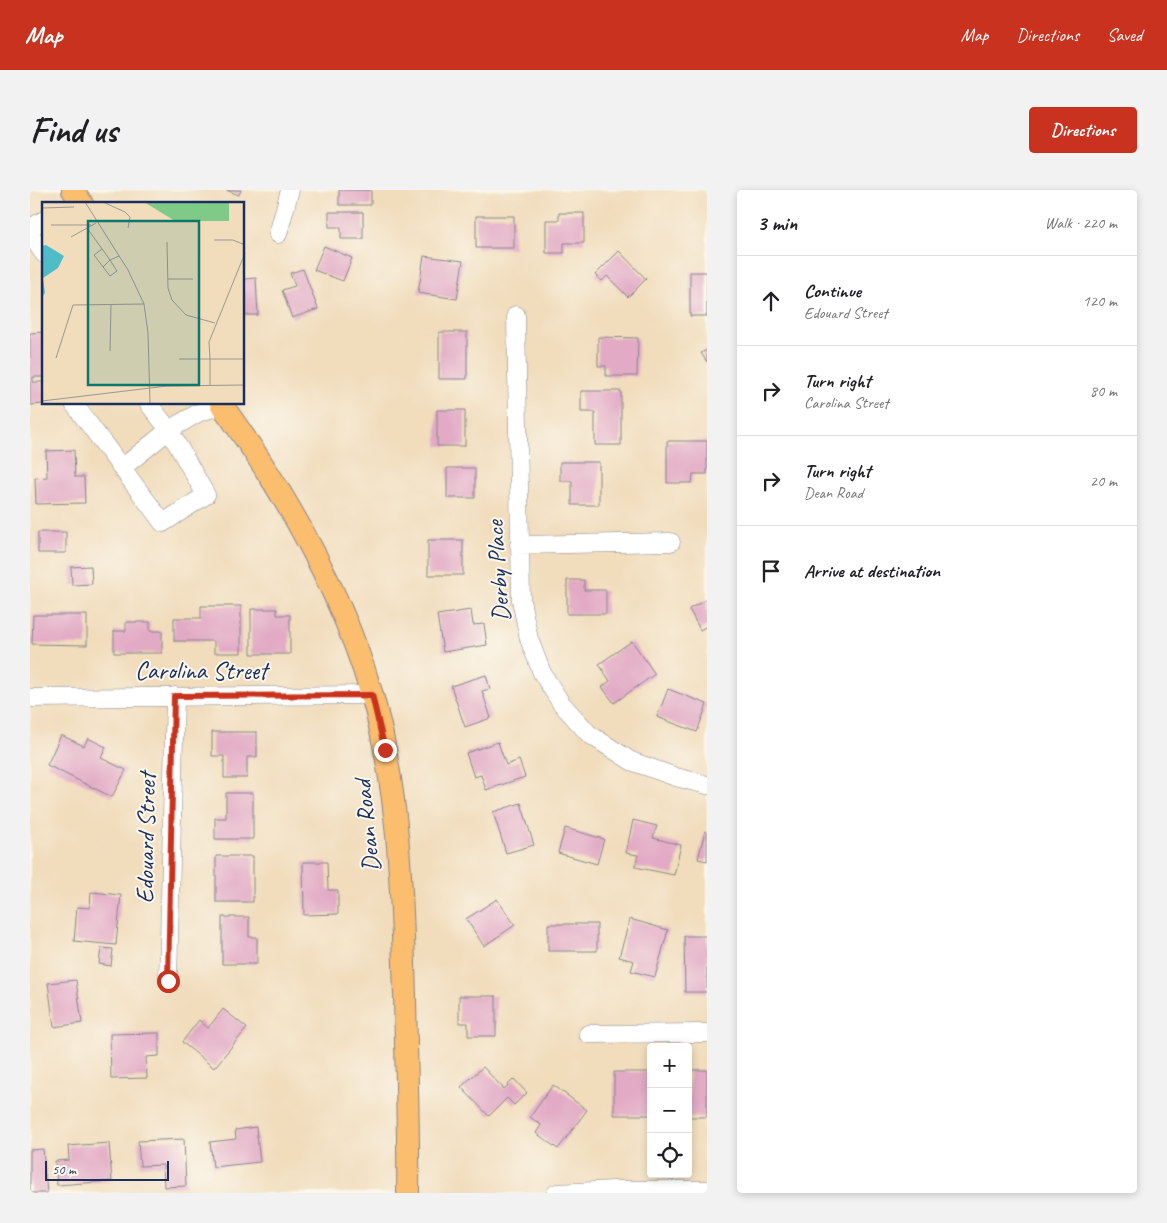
<!DOCTYPE html>
<meta charset="utf-8">
<style>
body{margin:0;font-family:Caveat,sans-serif;background:#f2f2f2;color:#202124}
.controls{position:absolute;right:15px;bottom:15px;display:grid;overflow:hidden;border-radius:5px;box-shadow:0 2px 8px #0003}
.controls button{width:45px;height:45px;display:grid;place-items:center;padding:0;border:0;border-bottom:1px solid #e0e0e0;background:#fff;color:#202124;font:25px sans-serif}
.scale{position:absolute;left:15px;bottom:12px;width:124px;box-sizing:border-box;padding-left:5px;border:2px solid #1b2f5e;border-top:0;font-size:14px;line-height:18px;white-space:nowrap;color:#1b2f5e;-webkit-text-stroke:4px #fbf7ec;paint-order:stroke}
.stop{position:absolute;width:15px;height:15px;margin:-11px;border:4px solid #c8321e;border-radius:50%;background:#fff}
.stop.end{background:#c8321e;border-color:#fff;box-shadow:0 1px 5px #0008}
.list{margin:0;padding:0;list-style:none}
h2{display:flex;justify-content:space-between;align-items:center;height:65px;margin:0;padding:0 20px;font-size:21px}
h2 small{font-size:16px;font-weight:400;color:#757577}
.list li{display:grid;grid-template-columns:32px 1fr auto;gap:15px;align-items:center;box-sizing:border-box;height:90px;padding:0 20px;border-top:1px solid #e0e0e0}
.list b{display:block;font-size:19px;white-space:nowrap}
.list p{margin:0;font-size:16px;white-space:nowrap;color:#757577}
.list em{font-size:16px;font-style:normal;color:#757577}
.icon{flex:none;width:28px;height:28px;fill:none;stroke:currentColor;stroke-width:2;stroke-linecap:round;stroke-linejoin:round}
.map{position:relative;flex:none;width:677px;height:1003px;overflow:hidden;border-radius:5px}
header{display:flex;align-items:center;gap:30px;box-sizing:border-box;height:70px;padding:0 25px;background:#c8321e;color:#fff}
header strong{font-size:24px}
nav{display:flex;gap:28px;margin-inline-start:auto;font-size:18px}
.intro{display:flex;align-items:center;justify-content:space-between;box-sizing:border-box;height:120px;padding:0 30px}
h1{margin:0;font-size:35px}
.button{padding:12px 22px;border-radius:5px;background:#c8321e;color:#fff;font-size:18px;font-weight:700}
main{display:flex;gap:30px;padding:0 30px}
aside{flex:1;background:#fff;border-radius:5px;box-shadow:0 2px 8px #0003}
.map>svg:first-child{display:block}
.building{fill:#e2aac5}
.lines{fill:none;stroke-linecap:round;stroke-linejoin:round}
.minor-casing{stroke:#86868c;stroke-width:19}
.major-casing{stroke:#86868c;stroke-width:24}
.minor{stroke:#fff;stroke-width:18}
.major{stroke:#fbbd6e;stroke-width:22}
.route{stroke:#c8321e;stroke-width:6}
.labels{text-anchor:middle;dominant-baseline:central;stroke-width:4;stroke-linejoin:round;paint-order:stroke}
.street-label{font-size:25px;fill:#1b2f5e;stroke:#fbf7ec}
.inset-road{fill:none;stroke:#9b9796;stroke-width:1}
.view{fill:#0f766e;fill-opacity:0.15;stroke:#0f766e;stroke-width:2.5}
.inset-edge{fill:none;stroke:#1b2f5e;stroke-width:2.5}
</style>
<header>
<strong>Map</strong>
<nav><a>Map</a><a>Directions</a><a>Saved</a></nav>
</header>
<div class="intro"><h1>Find us</h1><a class="button">Directions</a></div>
<main>
<div class="map">
<svg width="677" height="1003" viewBox="0 0 677 1003">
<rect width="100%" height="100%" fill="#fbf7ec"/>
<filter id="ink" filterUnits="userSpaceOnUse"><feTurbulence type="fractalNoise" baseFrequency=".02" numOctaves="2"/><feDisplacementMap in="SourceGraphic" scale="10" xChannelSelector="R" yChannelSelector="G"/><feConvolveMatrix kernelMatrix="1 2 1 2 8 2 1 2 1" color-interpolation-filters="sRGB"/></filter>
<filter id="wash" filterUnits="userSpaceOnUse"><feTurbulence type="fractalNoise" baseFrequency=".0096" numOctaves="4" result="noise"/><feDisplacementMap in="SourceGraphic" scale="20" xChannelSelector="R" yChannelSelector="G"/><feGaussianBlur stdDeviation="1.12" result="paint"/><feColorMatrix in="noise" values="0 0 0 0 0 0 0 0 0 0 0 0 0 0 0 0 0 1.4 0 .05"/><feComposite in="paint" operator="in"/></filter>
<g filter="url(#wash)">
<rect width="100%" height="100%" fill="#f1dcbb"/>
<g id="blocks">
<path class="building" d="M196,0H211L209,5Z
M309,0H341V15H309Z
M299,22H333V49H311V37H299Z
M529,23H554V53H534V63H516V30H529Z
M446,26H484V58H446Z
M294,56L322,68L313,91L284,80Z
M589,61L616,89L598,107L577,86L572,91L565,85Z
M394,66L433,71L427,109L388,103Z
M273,79L288,119L262,128L252,100L265,96L260,83Z
M660,82H677V126H660Z
M226,88L228,125H214V89Z
M14,142V187H3V192H14V214L0,215V143Z
M409,142H437V189H409Z
M568,147L608,148L607,186H576V176H568Z
M677,160V172L671,163Z
M551,201H591V255H565V222H551Z
M407,220H435V256H407Z
M637,251H677V284H663L662,293H637Z
M44,260L45,287H54L55,313L6,314L5,288L17,287L16,261Z
M530,272H569V315H542V291H530Z
M417,278H445V308H417Z
M8,342H36V363H8Z
M398,350H433V385H398Z
M61,376L62,394L42,395L41,377Z
M537,390H554V400H576V424H537Z
M677,409V436L670,440L659,419Z
M171,416H211V463H184V451H144V428H171Z
M221,419H247V425H260V464H221Z
M441,420L443,435L454,434L457,455L413,462L407,425Z
M3,425H57V455L2,454Z
M96,432H120V441H132V463H84V441H96Z
M602,451L625,484L584,513L572,497L580,491L569,474Z
M456,485L460,499L452,501L461,528L435,537L421,496Z
M638,499L677,514L667,542L627,527Z
M182,542H227V567H217V588H194V566H182Z
M31,545L54,556L58,548L76,557L71,568L96,580L82,607L17,575Z
M468,552L476,575L489,570L495,587L456,600L451,585L444,587L436,563Z
M196,603H223V649H185V628H196Z
M491,613L504,655L476,663L463,622Z
M603,630L627,636L623,648L651,655L644,685L605,677L608,665L596,663Z
M535,638L574,649L567,674L528,663Z
M675,641L677,642V671L668,669Z
M186,666H223V712H186Z
M273,672H297L298,700H308V724L274,725Z
M61,702L91,705L86,755L44,751L47,717L60,718Z
M467,709L485,735L454,756L436,729Z
M192,727H219V747H227V774H192Z
M600,729L638,740L625,787L601,781L604,771L589,767Z
M518,734H567V761H518Z
M654,746H677V802H655Z
M71,758L83,759L81,776L69,774Z
M46,790L52,833L24,837L18,793Z
M429,806H466V846H438V833H429Z
M193,819L217,838L184,878L152,852L169,830L178,838Z
M129,843V866L116,867L117,888L81,889L80,844Z
M453,877L474,899L484,889L497,903L484,915L477,908L459,926L431,897Z
M659,880H677V927H659Z
M584,882H621V925H584Z
M523,895L557,920L528,959L506,943L511,935L500,927Z
M226,937L230,972L183,977L180,952L206,949L205,940Z
M154,949L156,996L134,997L133,975L110,976L108,951Z
M79,953L82,991L27,995L25,971L39,970L38,956Z
M13,959L17,1003H0V960Z"/>
</g>
</g>
<g filter="url(#ink)">
<use href="#blocks" fill-opacity="0" stroke="#86868c" stroke-width="1"/>
<g class="lines">
<g class="minor-casing">
<path id="minor" d="M0,38L14,30
M0,44L14,64
M248,44L260,0
M486,125L491,410L499,449L512,483L531,513L559,544L601,571L646,587L677,595
M44,214L133,333L176,305L139,240L92,278
M119,214L139,240L168,223L192,215
M489,355L641,352
M0,508L342,505
M138,791L145,506
M558,844L677,843
M526,1003L584,1000H677"/>
</g>
<g class="major-casing">
<path id="major" d="M43,0L52,14
M191,214C255,302 311,400 342,505C370,603 372,706 375,807C376,872 379,938 378,1003"/>
</g>
<use href="#minor" class="minor"/>
<use href="#major" class="major"/>
</g>
</g>
<g class="lines" filter="url(#ink)">
<path class="route" d="M138,791L144,506L342,505L355,560"/>
</g>
<g class="labels">
<g class="street-label">
<text transform="translate(468 381) rotate(-94)">Derby Place</text>
<text x="171" y="481">Carolina Street</text>
<text transform="translate(337 636) rotate(-96)">Dean Road</text>
<text transform="translate(116 648) rotate(-89)">Edouard Street</text>
</g>
</g>
<g transform="translate(12 12)">
<rect width="202" height="202" fill="#f1dcbb"/>
<path d="M102,0H187V19H133Z" fill="#80ca88"/>
<path d="M4,43L22,54L16,66L1,76L3,91L0,95V44Z" fill="#4fbdc7"/>
<path class="inset-road" d="M43,0L86,68L102,102L106,131L108,202M61,0L83,10L88,15L86,26M0,6L32,5M9,23H49M45,26L68,58L77,54M29,35L54,21M172,38H191L203,43M125,40L126,86L130,98L144,113L173,121M60,47L52,53L68,74L75,69L68,58L61,65M203,51L167,140L168,157H203M126,77H151M68,149L69,102M14,156L31,103L102,102M137,157H168V183M0,199L125,184L203,183"/>
<path class="view" d="M46,19H157V183H46Z"/>
<rect width="202" height="202" class="inset-edge"/>
</g>
</svg>
<div class="controls">
<button>+</button>
<button>−</button>
<button><svg class="icon" aria-label="locate" viewBox="0 0 24 24"><circle cx="12" cy="12" r="6"/><path d="M12 2v4M12 18v4M2 12h4M18 12h4"/></svg></button>
</div>
<div class="scale">50 m</div>
<div class="stop" style="left:138px;top:791px"></div>
<div class="stop end" style="left:355px;top:560px"></div>
</div>
<aside>
<h2>3 min<small>Walk · 220 m</small></h2>
<ul class="list">
<li><svg class="icon" aria-label="ahead" viewBox="0 0 24 24"><path d="M12 20V5M6 11l6-6 6 6"/></svg><div><b>Continue</b><p>Edouard Street</p></div><em>120 m</em></li>
<li><svg class="icon" aria-label="right" viewBox="0 0 24 24"><path d="M7 20v-9h11M14 6l5 5-5 5"/></svg><div><b>Turn right</b><p>Carolina Street</p></div><em>80 m</em></li>
<li><svg class="icon" aria-label="right" viewBox="0 0 24 24"><path d="M7 20v-9h11M14 6l5 5-5 5"/></svg><div><b>Turn right</b><p>Dean Road</p></div><em>20 m</em></li>
<li><svg class="icon" aria-label="arrive" viewBox="0 0 24 24"><path d="M6 21V4h12l-3 4 3 4H6"/></svg><div><b>Arrive at destination</b></div></li>
</ul>
</aside>
</main>
